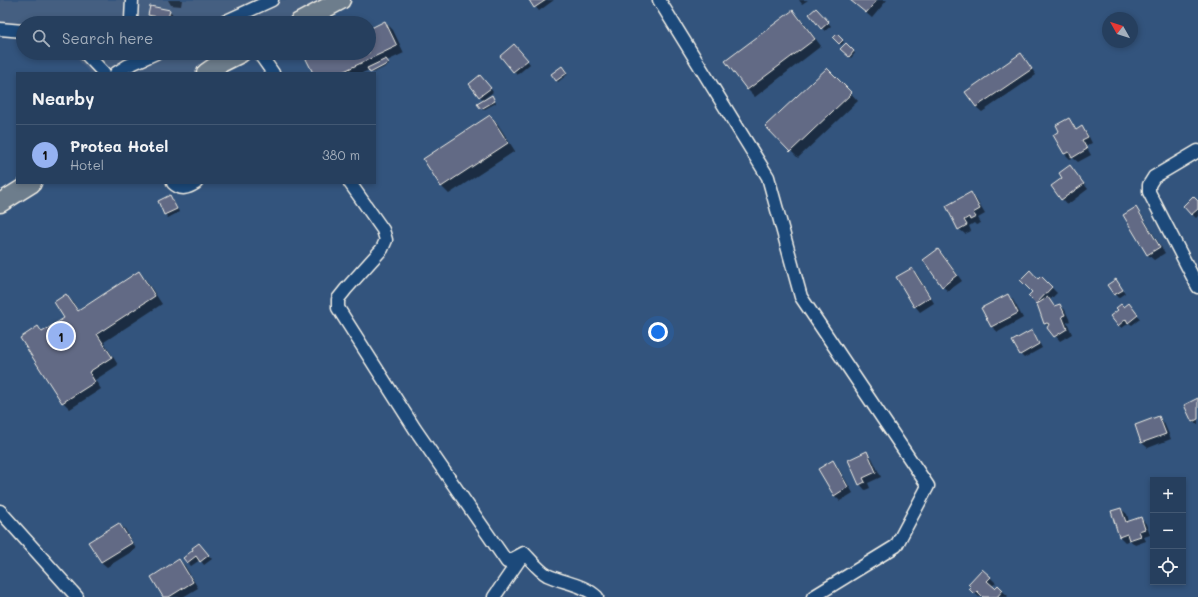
<!DOCTYPE html>
<meta charset="utf-8">
<style>
body{margin:0;font-family:Mali,sans-serif;background:#2e4664;color:#f1f3f6}
.controls{position:absolute;right:12px;bottom:12px;display:grid;overflow:hidden;border-radius:0px;box-shadow:0 2px 6px #0003}
.controls button{width:36px;height:36px;display:grid;place-items:center;padding:0;border:0;border-bottom:1px solid #425873;background:#263f5e;color:#f1f3f6;font:20px sans-serif}
.compass{position:absolute;left:1102px;top:12px;width:36px;height:36px;border-radius:50%;background:#263f5e;box-shadow:0 2px 6px #0003;rotate:309deg}
.you{position:absolute;left:658px;top:332px;width:14px;height:14px;margin:-10px;border:3px solid #fff;border-radius:50%;background:#1a73e8;box-shadow:0 0 0 6px #1a73e833}
.badge{display:grid;place-items:center;width:26px;height:26px;border-radius:50%;background:#95b2f1;color:#111;font-size:13px;font-weight:700}
.pin{position:absolute;translate:-50% -50%;border:2px solid #fff;box-shadow:0 1px 4px #0006}
.list{margin:0;padding:0;list-style:none}
h2{display:flex;justify-content:space-between;align-items:center;height:52px;margin:0;padding:0 16px;font-size:17px}
h2 small{font-size:13px;font-weight:400;color:#a4afbc}
.list li{display:grid;grid-template-columns:26px 1fr auto;gap:12px;align-items:center;box-sizing:border-box;height:60px;padding:0 16px;border-top:1px solid #425873}
.list b{display:block;font-size:15px;white-space:nowrap}
.list p{margin:0;font-size:13px;white-space:nowrap;color:#a4afbc}
.list em{font-size:13px;font-style:normal;color:#a4afbc}
.icon{flex:none;width:22px;height:22px;fill:none;stroke:currentColor;stroke-width:2;stroke-linecap:round;stroke-linejoin:round}
.map{position:relative;flex:none;width:1198px;height:597px;overflow:hidden}
.search{position:absolute;background:#263f5e;box-shadow:0 2px 6px #0003;left:16px;top:16px;width:360px;height:44px;display:flex;align-items:center;gap:10px;box-sizing:border-box;padding:0 14px;border-radius:22px;color:#a4afbc;font-size:15px}
.panel{position:absolute;background:#263f5e;box-shadow:0 2px 6px #0003;left:16px;top:72px;width:360px;height:112px;border-radius:0px}
.map>svg:first-child{display:block}
.built{fill:#455e81}
.shadow{fill:#0007}
.building{fill:#626a85;stroke:#f4f1e8}
.lines{fill:none;stroke-linecap:round;stroke-linejoin:round}
.minor-casing{stroke:#f4f1e8;stroke-width:15}
.highway-casing{stroke:#f4f1e8;stroke-width:21}
.minor{stroke:#1f4a7a;stroke-width:12}
.highway{stroke:#6d7d8c;stroke-width:18}
</style>
<div class="map">
<svg width="1198" height="597" viewBox="0 0 1198 597">
<rect width="100%" height="100%" fill="#33547d"/>
<filter id="ink" filterUnits="userSpaceOnUse"><feTurbulence type="fractalNoise" baseFrequency=".025" numOctaves="2"/><feDisplacementMap in="SourceGraphic" scale="8" xChannelSelector="R" yChannelSelector="G"/><feConvolveMatrix kernelMatrix="1 2 1 2 8 2 1 2 1" color-interpolation-filters="sRGB"/></filter>
<g filter="url(#ink)">
<path class="built" d="M0,0H326L288,23H23V31L0,29Z
M72,53H239L207,73H90Z"/>
<path class="shadow" d="M168,0H182L181,6L171,5Z
M530,0H554L539,11Z
M799,0H808L802,4Z
M851,0H887L872,18Z
M170,11L173,15L171,22L152,18L149,15Z
M793,11L800,18L821,46L755,97L748,90L727,62Z
M820,13L831,26L825,31L822,28Z
M385,22L393,30L404,53L387,61L389,65L373,73L369,70L362,73H314L321,53H369V30Z
M837,35L844,42L841,45L834,38Z
M846,44L855,53L851,58L841,49Z
M517,48L530,64L517,75L501,56Z
M1021,54L1026,60L1036,75L982,112L976,107Z
M564,68L568,74L558,82L556,80Z
M835,76L858,101L798,158L791,151Z
M484,80L493,92L483,100L470,84Z
M492,96L496,103L483,110L479,104Z
M490,116L497,123L515,151L449,194L442,187L424,159Z
M1069,119L1077,130L1082,128L1087,133L1092,143L1086,146L1091,155L1078,162L1073,158L1070,159L1065,154L1055,135L1061,132Z
M1070,166L1088,189L1067,205L1052,186L1064,178Z
M971,193L976,199L985,214L978,218L981,223L976,225L974,223L969,226L971,231L965,234L959,229Z
M170,196L173,200L179,212L168,218L165,214Z
M1198,202V216L1196,218L1184,206Z
M1136,209L1141,214L1165,253L1154,260L1148,255L1124,216Z
M938,250L943,255L962,281L948,291L942,286Z
M911,269L917,274L934,303L920,312L915,306Z
M139,273L146,280L162,304L104,342L118,365L95,380L101,389L70,409L63,402L38,328L43,333L65,318L66,295L73,302L79,312Z
M1041,277L1057,293L1049,301L1055,307L1060,305L1065,310L1070,321L1067,322L1072,334L1060,341L1045,323L1039,305L1029,296L1034,292L1038,280Z
M1119,284L1125,293L1118,298L1109,285Z
M1008,295L1013,300L1023,318L998,332L992,327L983,309Z
M1124,308H1132L1140,319L1132,325L1129,323L1122,328L1118,325Z
M1032,332L1035,335L1042,348L1024,358L1020,354Z
M1198,399V424H1196L1193,421Z
M1159,417L1164,423L1171,439L1148,448L1142,443L1136,426Z
M867,452L872,458L881,477L868,483L870,488L865,490L860,484Z
M833,462L838,467L853,493L840,501L834,495Z
M1121,509L1127,514L1129,522L1141,518L1146,524L1150,535L1144,537L1146,541L1135,545L1130,540L1125,542L1120,537Z
M119,524L125,529L136,549L107,567L101,562Z
M199,544L212,559L204,565L200,560L191,566L184,558L194,550Z
M179,560L185,566L198,588L183,597H164Z
M990,577L996,583L992,586L995,589L998,587L1008,596L1007,597H984L983,596L979,597L971,589Z"/>
<path class="building" d="M529,0H546L534,8Z
M850,0H877L866,13Z
M150,6L170,10L168,19L148,15Z
M816,8L829,22L821,29L809,14Z
M793,10L815,39L747,90L725,61Z
M385,21L397,46L340,73H313L306,59L319,53H369V29Z
M837,34L843,40L839,44L833,38Z
M846,43L854,51L849,57L840,49Z
M514,44L528,60L513,72L500,56Z
M1021,53L1032,69L976,107L965,92Z
M386,59L389,63L370,73L367,68Z
M562,66L567,73L556,81L551,74Z
M827,68L852,93L790,152L765,126Z
M480,75L491,88L479,97L469,84Z
M492,95L495,101L481,109L477,104Z
M490,115L508,143L441,187L423,159Z
M1069,118L1076,130L1082,126L1088,137L1082,140L1087,149L1072,158L1069,152L1064,154L1053,135L1059,131L1056,125Z
M1070,165L1084,184L1061,200L1051,186L1062,178L1059,173Z
M971,192L980,209L973,213L976,217L970,220L969,217L964,220L967,225L958,230L946,206Z
M170,195L177,209L164,215L158,201Z
M1193,196L1198,201V209L1191,215L1183,206Z
M1136,207L1160,247L1147,255L1123,215Z
M938,249L957,275L942,287L923,260Z
M912,268L930,297L914,307L896,277Z
M1030,270L1038,279L1041,276L1052,287L1036,304L1028,296L1032,292L1020,280Z
M139,271L155,296L97,334L112,357L89,372L95,382L62,403L20,338L38,326L42,332L64,318L54,302L66,294L78,311Z
M1116,279L1123,290L1114,295L1107,285Z
M1008,294L1018,313L991,327L981,308Z
M1048,297L1054,306L1060,304L1065,315L1062,316L1067,329L1054,337L1047,328L1049,324L1047,323L1044,324L1037,304Z
M1129,303L1138,315L1128,323L1126,319L1118,326L1110,316L1118,310L1116,308L1121,304L1124,307Z
M1032,330L1039,344L1020,355L1012,341Z
M1198,398V419L1192,422L1184,405Z
M1159,416L1166,434L1141,443L1135,425Z
M867,451L876,472L863,478L865,482L859,485L848,460Z
M833,460L848,487L834,496L818,469Z
M1121,508L1126,522L1141,517L1145,529L1139,531L1141,536L1129,540L1127,534L1119,537L1111,511Z
M119,523L132,543L101,562L88,542Z
M199,543L209,555L200,562L196,556L187,563L183,558L193,550L192,548Z
M179,559L193,582L169,597H163L151,577Z
M982,569L991,577L987,581L995,588L998,585L1003,590L997,597H983L977,591L974,594L969,589L971,587L968,584Z"/>
<g class="lines">
<g class="minor-casing">
<path id="minor" d="M659,0L768,177L801,297L928,486L896,546L813,597
M129,23L131,19L132,0
M222,23L272,0
M0,29L23,31
M85,53L104,73
M259,53L273,73
M116,73L127,66L156,53
M1198,151L1154,177L1149,185V192L1198,287
M173,183C181,191 188,188 196,183
M350,183L383,230L386,240L382,249L346,289L338,299V308L415,429L507,562L524,553
M0,511L77,597
M524,553C531,560 539,571 547,575C564,583 583,584 597,597
M494,597L522,556"/>
</g>
<g class="highway-casing">
<path id="highway" d="M298,23L341,0
M206,73L219,64L241,53
M0,203L32,183"/>
</g>
<use href="#minor" class="minor"/>
<use href="#highway" class="highway"/>
</g>
</g>
</svg>
<div class="controls">
<button>+</button>
<button>−</button>
<button><svg class="icon" aria-label="locate" viewBox="0 0 24 24"><circle cx="12" cy="12" r="6"/><path d="M12 2v4M12 18v4M2 12h4M18 12h4"/></svg></button>
</div>
<svg class="compass" viewBox="-18 -18 36 36"><path d="M0-13l5 13h-10z" fill="#e53935"/><path d="M0 13l5-13h-10z" fill="#a4afbc"/></svg>
<div class="you"></div>
<div class="pin badge" style="left:61px;top:336px">1</div>
<div class="search"><svg class="icon" aria-label="search" viewBox="0 0 24 24"><circle cx="10" cy="10" r="6"/><path d="M15 15l6 6"/></svg>Search here</div>
<section class="panel">
<h2>Nearby<small></small></h2>
<ul class="list">
<li><span class="badge">1</span><div><b>Protea Hotel</b><p>Hotel</p></div><em>380 m</em></li>
</ul>
</section>
</div>
